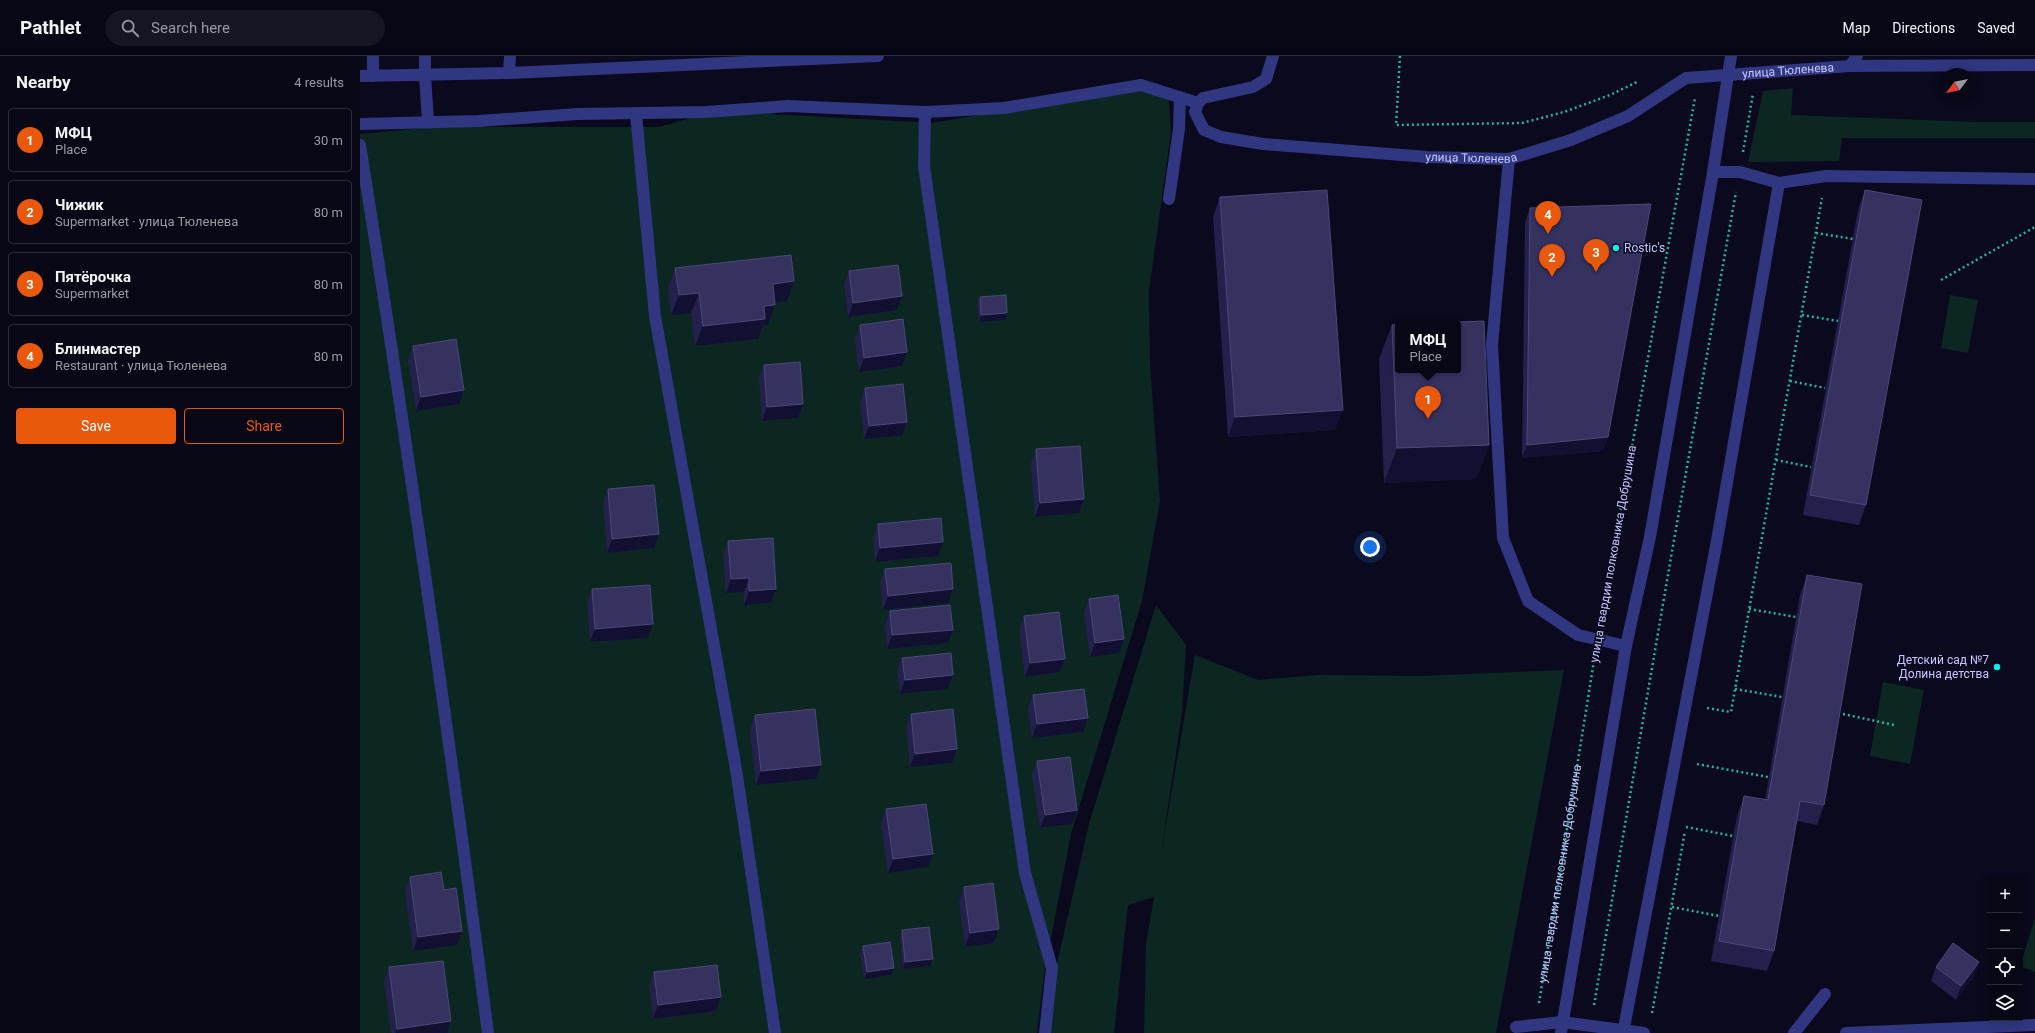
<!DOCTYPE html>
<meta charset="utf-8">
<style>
body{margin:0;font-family:Roboto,sans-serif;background:#161523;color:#f1f3f6}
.controls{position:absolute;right:12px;bottom:12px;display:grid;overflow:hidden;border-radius:4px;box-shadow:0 2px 10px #0003}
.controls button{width:36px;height:36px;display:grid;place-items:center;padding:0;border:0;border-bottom:1px solid #292835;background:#080716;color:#f1f3f6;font:20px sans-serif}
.compass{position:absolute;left:1579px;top:12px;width:36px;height:36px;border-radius:50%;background:#080716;box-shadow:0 2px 10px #0003;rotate:238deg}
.you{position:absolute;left:1010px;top:491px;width:14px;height:14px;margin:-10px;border:3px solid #fff;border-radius:50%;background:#1a73e8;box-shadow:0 0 0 6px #1a73e833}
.badge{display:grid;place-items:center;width:26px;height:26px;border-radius:50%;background:#ea580c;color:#fff;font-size:13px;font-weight:700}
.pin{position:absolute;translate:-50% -33px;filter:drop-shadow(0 1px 2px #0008)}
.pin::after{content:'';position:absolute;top:21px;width:14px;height:12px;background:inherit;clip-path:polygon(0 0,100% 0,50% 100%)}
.popup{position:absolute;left:1035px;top:265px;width:66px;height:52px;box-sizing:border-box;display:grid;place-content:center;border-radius:4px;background:#080716;filter:drop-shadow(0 1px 3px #0005);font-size:13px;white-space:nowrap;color:#9899a1}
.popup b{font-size:15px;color:#f1f3f6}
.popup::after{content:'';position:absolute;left:50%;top:100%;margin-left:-8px;border:8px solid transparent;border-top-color:#080716}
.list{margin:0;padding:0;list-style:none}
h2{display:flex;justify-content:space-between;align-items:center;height:52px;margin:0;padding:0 16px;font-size:17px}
h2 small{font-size:13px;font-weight:400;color:#9899a1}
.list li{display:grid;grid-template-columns:26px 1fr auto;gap:12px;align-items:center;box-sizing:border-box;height:64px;margin:0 8px 8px;padding:0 8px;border:1px solid #292835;border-radius:4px}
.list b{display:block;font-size:15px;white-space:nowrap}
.list p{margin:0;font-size:13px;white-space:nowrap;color:#9899a1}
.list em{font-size:13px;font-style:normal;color:#9899a1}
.actions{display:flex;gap:8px;padding:12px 16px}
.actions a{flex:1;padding:9px 0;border:1px solid #ea580c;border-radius:4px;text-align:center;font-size:14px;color:#ea580c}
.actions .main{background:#ea580c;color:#fff}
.icon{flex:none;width:22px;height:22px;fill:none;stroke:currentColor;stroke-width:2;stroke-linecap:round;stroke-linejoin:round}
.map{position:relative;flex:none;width:1675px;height:977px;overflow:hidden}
header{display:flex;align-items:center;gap:24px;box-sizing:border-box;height:56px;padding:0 20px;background:#080716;border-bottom:1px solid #292835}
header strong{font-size:19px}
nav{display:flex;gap:22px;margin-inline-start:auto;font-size:14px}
.search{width:280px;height:36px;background:#161523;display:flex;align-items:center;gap:10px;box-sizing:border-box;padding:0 14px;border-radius:22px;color:#9899a1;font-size:15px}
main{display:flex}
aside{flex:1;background:#080716}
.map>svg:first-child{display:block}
.green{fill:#0c2722}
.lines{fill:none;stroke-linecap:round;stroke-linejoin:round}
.path{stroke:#22b69a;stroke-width:2.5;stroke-dasharray:2 3;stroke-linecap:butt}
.lane{stroke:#303780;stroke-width:12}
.street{stroke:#303780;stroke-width:12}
.wall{fill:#23204c}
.shaded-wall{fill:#121031}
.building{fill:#353260;stroke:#4b4979}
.poi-dot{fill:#00f0e9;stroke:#0a091d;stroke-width:1.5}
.labels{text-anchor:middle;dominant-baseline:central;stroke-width:3;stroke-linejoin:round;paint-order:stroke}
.street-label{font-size:12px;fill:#c5c6ff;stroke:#0a091d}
.poi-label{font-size:12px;fill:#c5c6ff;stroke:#0a091d;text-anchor:start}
</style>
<header>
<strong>Pathlet</strong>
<div class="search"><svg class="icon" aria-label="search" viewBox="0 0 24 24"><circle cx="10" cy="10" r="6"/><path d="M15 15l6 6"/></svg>Search here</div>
<nav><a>Map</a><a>Directions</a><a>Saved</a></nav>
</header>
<main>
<aside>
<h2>Nearby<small>4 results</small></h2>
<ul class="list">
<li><span class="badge">1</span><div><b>МФЦ</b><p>Place</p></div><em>30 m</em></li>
<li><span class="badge">2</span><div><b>Чижик</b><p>Supermarket · улица Тюленева</p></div><em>80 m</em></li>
<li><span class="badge">3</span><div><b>Пятёрочка</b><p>Supermarket</p></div><em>80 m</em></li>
<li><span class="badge">4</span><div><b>Блинмастер</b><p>Restaurant · улица Тюленева</p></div><em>80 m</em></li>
</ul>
<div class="actions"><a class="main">Save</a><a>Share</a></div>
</aside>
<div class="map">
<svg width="1675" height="977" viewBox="0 0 1675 977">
<rect width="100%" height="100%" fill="#0a091d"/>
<path class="green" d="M792,29L808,33L811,76L789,235L790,308L800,445L782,545L711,778L684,918L677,977H0V78L75,71H299L355,55L572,67Z
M1433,32L1431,59L1617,66H1675V82H1482L1479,105L1388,106L1403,35Z
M1590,239L1618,244L1608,297L1581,292Z
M796,549L826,589L822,657L801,798L835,599L898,624L957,619L1062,620L1204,614L1136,977H784L786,888L794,841L768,849L754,977H689L696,912L729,768Z
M1523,626L1564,634L1550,708L1510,700Z
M1675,862V916L1660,910Z"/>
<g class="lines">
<g class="path">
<path d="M1040,0L1036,69L1162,67L1204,56L1250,39L1279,25"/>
<path d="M1383,96L1393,38"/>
<path d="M1456,177L1493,183"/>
<path d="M1581,224L1675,171"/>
<path d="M1442,259L1478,265"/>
<path d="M1430,325L1465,332"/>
<path d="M1416,404L1451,411"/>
<path d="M1389,553L1436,561"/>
<path d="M1241,562L1335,42"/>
<path d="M1375,633L1422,641"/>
<path d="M1347,652L1371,656L1462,142"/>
<path d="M1483,658L1534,669"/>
<path d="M1337,708L1408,721"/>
<path d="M1326,771L1373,780"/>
<path d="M1312,851L1359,860"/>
<path id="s1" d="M1179,947L1234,605"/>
<path d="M1234,949L1314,484L1376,136"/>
<path d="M1292,957L1325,775"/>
</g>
<path class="lane" d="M1490,10L1497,0
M149,17L518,0
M0,20L149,17L150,0
M65,20L68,65
M565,56L564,110L665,817L692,912L685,977
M276,58L295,260L376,713L415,977
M0,68L119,65L217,58L346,56L428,50L565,56L644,52L781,29L838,47
M0,89C47,384 89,680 128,977
M1149,103L1132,289L1143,482L1168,545L1218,579L1266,590
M1419,127L1466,120L1675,123
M809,143L819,73L820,41
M1156,971L1202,966L1284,977
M1434,977L1465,938
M1486,977L1675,969"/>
<g class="street">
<path id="s2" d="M913,0L906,23L893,31L843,42L838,47L835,56L844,74L861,81L903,88L1067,101L1149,103L1211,84L1268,60L1326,22L1490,10L1675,9"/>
<path d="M13,20V0"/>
<path d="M65,20V0"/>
<path d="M1201,977L1266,590L1290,481L1353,116L1371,0"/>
<path d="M1263,977L1356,490L1419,127L1380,116H1353"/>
</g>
</g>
<path class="wall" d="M1505,134L1506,449L1499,469L1443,459L1498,154Z
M860,141L975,374L868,381L853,161Z
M1170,152L1248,381L1243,395L1162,402L1165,166Z
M315,212L434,225L427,245L415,247V249L408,269H403L398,283L335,290L331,257L311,259L308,232Z
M489,215L542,240L537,254L488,261L484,229Z
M620,241L645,264L619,266L617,248Z
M500,269L542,310L499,316L495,283Z
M1032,269L1129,389L1116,423L1024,427L1019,303Z
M53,290L104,334L99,348L56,355L48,304Z
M404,309L443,348L438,362L402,365L399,322Z
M505,332L547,366L542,380L504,383L500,346Z
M676,393L724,443L719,457L675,461L671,407Z
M248,433L294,492L247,497L243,447Z
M518,468L583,486L578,500L515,506L513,482Z
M368,485L416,533L411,547L384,549V536L366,537L363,499Z
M525,513L588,547L523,554L520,527Z
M1447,519L1464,749L1457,769L1437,765L1414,895L1407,915L1351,905L1377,760L1384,740L1405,744L1440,539Z
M232,533L288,582L230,586L227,547Z
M729,543L764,583L759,597L730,601L724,557Z
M530,555L593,574L588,587L527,593L525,569Z
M664,560L705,603L700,616L665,621L659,574Z
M542,602L593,619L588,633L540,638L537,615Z
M673,639L728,662L723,676L672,682L668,653Z
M551,658L597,693L592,707L550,711L546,671Z
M395,659L461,709L456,723L396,729L390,673Z
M677,705L717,754L712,768L680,772L672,719Z
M526,753L568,811L528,817L521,767Z
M50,821L97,889L53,895L45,835Z
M604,831L639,873L634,887L605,891L599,845Z
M542,874L570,910L543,913L540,881Z
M503,890L531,919L504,923L500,897Z
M1619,906L1614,920L1596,944L1571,925L1576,911Z
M29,911L87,977H31L24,925Z
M294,916L361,941L356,955L293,963L289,930Z"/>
<path class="shaded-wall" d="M434,225L427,245L405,248L413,228Z
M339,237L331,257L311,259L319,239Z
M542,240L537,254L488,261L493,247Z
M415,249L408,269H403L398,283L335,290L343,270L404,250Z
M647,257L645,264L619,266L621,259Z
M547,296L542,310L499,316L504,302Z
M104,334L99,348L56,355L61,341Z
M443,348L438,362L402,365L407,351Z
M983,354L975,374L868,381L875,361Z
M547,366L542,380L504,383L509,370Z
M1248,381L1243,395L1162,402L1167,389Z
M1129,389L1116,423L1024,427L1037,392Z
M724,443L719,457L675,461L680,447Z
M299,478L294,492L247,497L252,483Z
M583,486L578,500L515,506L520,492Z
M389,522L384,536L366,537L371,523Z
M416,533L411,547L384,549L389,535Z
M593,533L588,547L523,554L528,540Z
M293,568L288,582L230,586L235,573Z
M593,574L588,587L527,593L532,579Z
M764,583L759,597L730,601L735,587Z
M705,603L700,616L665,621L670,607Z
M593,619L588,633L540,638L545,624Z
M728,662L723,676L672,682L677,668Z
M597,693L592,707L550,711L555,698Z
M461,709L456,723L396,729L401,715Z
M717,754L712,768L680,772L685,759Z
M573,798L568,811L528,817L533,803Z
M639,873L634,887L605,891L610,877Z
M102,875L97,889L53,895L58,881Z
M573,903L570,910L543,913L545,906Z
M1619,906L1614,920L1596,944L1601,930Z
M534,912L531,919L504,923L507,916Z
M361,941L356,955L293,963L298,949Z
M91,965L87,977H35L37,973Z"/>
<path class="building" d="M967,134L983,354L875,361L860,141Z
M1505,134L1562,144L1506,449L1450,439Z
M1291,148L1248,381L1167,389L1170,152Z
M431,199L434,225L413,228L415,249L404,250L405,263L343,270L339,237L319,239L315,212Z
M538,209L542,240L493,247L489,215Z
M646,239L647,257L621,259L620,241Z
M543,263L547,296L504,302L500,269Z
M1124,265L1129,389L1037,392L1032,269L1038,268V314H1098V268H1050Z
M96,283L104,334L61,341L53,290Z
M440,306L443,348L407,351L404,309Z
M543,328L547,366L509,370L505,332Z
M720,390L724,443L680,447L676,393Z
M294,429L299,478L252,483L248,433Z
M581,462L583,486L520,492L518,468Z
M413,482L416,533L389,535V522L371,523L368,485Z
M591,507L593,533L528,540L525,513Z
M1447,519L1502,528L1464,749L1440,745L1414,895L1359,885L1384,740L1408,744Z
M290,529L293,568L235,573L232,533Z
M758,539L764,583L735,587L729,543Z
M590,549L593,574L532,579L530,555Z
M699,556L705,603L670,607L664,560Z
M591,597L593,619L545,624L542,602Z
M724,633L728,662L677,668L673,639Z
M455,653L461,709L401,715L395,659Z
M593,653L597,693L555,698L551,658Z
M710,701L717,754L685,759L677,705Z
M566,748L573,798L533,803L526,753Z
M81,816L84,834L96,832L102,875L58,881L50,821Z
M633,827L639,873L610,877L604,831Z
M569,871L573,903L545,906L542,874Z
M530,886L534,912L507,916L503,890Z
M1593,887L1619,906L1601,930L1576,911Z
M83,905L91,965L37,973L29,911Z
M357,909L361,941L298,949L294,916Z"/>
<g class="poi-dot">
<circle cx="1256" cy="192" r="4"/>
<circle cx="1637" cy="611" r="4"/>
</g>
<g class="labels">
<g class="street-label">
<text stroke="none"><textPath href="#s2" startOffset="733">улица Тюленева</textPath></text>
<text stroke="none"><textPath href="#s2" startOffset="397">улица Тюленева</textPath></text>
<text transform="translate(1253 498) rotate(-80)">улица гвардии полковника Добрушина</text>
<text stroke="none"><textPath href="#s1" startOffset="131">улица гвардии полковника Добрушина</textPath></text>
</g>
<g class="poi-label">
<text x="1264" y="192">Rostic's</text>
<text x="1629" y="604" text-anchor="end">Детский сад №7<tspan x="1629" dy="14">Долина детства</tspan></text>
</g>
</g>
</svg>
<div class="controls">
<button>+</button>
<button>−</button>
<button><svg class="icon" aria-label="locate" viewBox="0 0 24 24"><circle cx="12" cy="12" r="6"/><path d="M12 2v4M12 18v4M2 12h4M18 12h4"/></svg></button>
<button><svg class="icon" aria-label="layers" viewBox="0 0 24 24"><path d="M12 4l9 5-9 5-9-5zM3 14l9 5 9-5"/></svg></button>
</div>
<svg class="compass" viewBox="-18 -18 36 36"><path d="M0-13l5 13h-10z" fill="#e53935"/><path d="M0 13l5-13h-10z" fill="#9899a1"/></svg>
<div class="you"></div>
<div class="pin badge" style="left:1068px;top:363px">1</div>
<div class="popup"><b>МФЦ</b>Place</div>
<div class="pin badge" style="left:1192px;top:221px">2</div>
<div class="pin badge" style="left:1236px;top:216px">3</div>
<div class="pin badge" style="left:1188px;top:178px">4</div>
</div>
</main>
